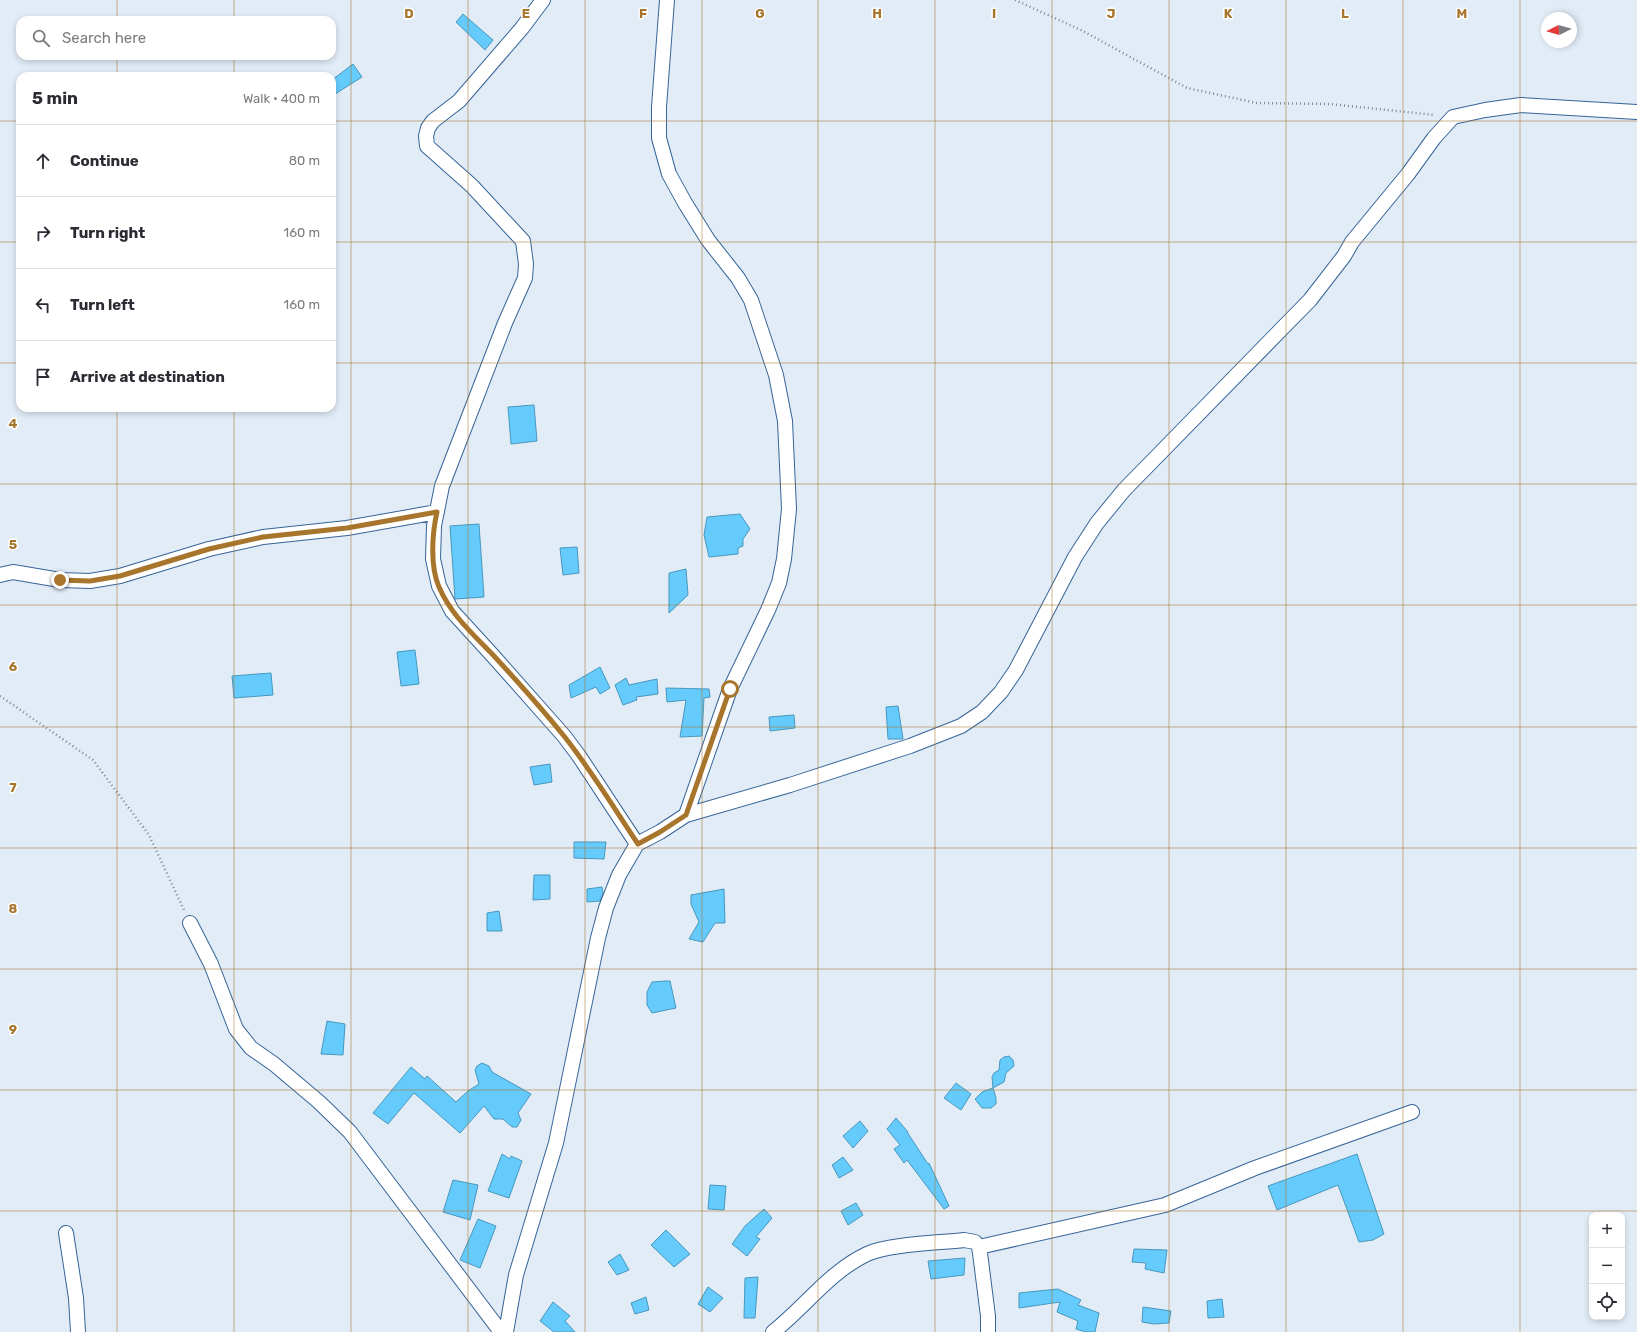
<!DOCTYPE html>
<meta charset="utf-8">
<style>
body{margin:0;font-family:Rubik,sans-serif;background:#f2f2f3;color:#2b2b33}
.controls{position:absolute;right:12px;bottom:12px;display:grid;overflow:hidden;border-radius:8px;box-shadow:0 2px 6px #0003}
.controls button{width:36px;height:36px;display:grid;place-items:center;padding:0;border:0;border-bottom:1px solid #e1e1e2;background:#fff;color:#2b2b33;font:20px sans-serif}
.compass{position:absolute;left:1541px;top:12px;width:36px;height:36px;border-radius:50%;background:#fff;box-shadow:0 2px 6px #0003;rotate:265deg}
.stop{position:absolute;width:12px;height:12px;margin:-9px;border:3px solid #a7752c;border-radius:50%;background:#fff}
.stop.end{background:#a7752c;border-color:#fff;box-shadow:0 1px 4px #0008}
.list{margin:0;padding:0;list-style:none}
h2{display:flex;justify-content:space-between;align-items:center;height:52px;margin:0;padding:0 16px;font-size:17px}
h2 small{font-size:13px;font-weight:400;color:#7c7c81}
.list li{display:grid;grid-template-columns:26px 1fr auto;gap:12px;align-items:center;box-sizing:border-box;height:72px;padding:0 16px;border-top:1px solid #e1e1e2}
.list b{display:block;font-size:15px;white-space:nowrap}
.list em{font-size:13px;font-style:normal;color:#7c7c81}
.icon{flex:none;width:22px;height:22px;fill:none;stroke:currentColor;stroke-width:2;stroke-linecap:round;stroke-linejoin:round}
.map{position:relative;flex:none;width:1637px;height:1332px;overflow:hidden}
.search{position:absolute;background:#fff;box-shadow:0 2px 6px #0003;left:16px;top:16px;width:320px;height:44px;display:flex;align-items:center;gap:10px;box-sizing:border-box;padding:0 14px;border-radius:12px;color:#7c7c81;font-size:15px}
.panel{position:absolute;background:#fff;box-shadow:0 2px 6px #0003;left:16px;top:72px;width:320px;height:340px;border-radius:12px}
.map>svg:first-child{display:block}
.building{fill:#65cbfd;stroke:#4897bd}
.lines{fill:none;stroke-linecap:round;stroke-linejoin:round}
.minor-casing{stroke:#366497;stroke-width:16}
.path{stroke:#788899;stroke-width:2.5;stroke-dasharray:1 3;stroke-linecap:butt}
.minor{stroke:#fff;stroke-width:14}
.route{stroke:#a7752c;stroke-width:5}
.grid{fill:none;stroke:#a7752c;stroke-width:1;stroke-opacity:0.55}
.grid-label{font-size:13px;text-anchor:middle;font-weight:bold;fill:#a7752c;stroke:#fff;stroke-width:3;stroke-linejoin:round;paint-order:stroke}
</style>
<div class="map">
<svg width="1637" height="1332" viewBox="0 0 1637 1332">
<rect width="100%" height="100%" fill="#e1ecf7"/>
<path class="building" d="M463,14L493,40L485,50L456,22Z
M353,64L362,77L332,96V80Z
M534,405L537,441L511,444L508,407Z
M740,514L750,529L743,539V546L738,548V554L709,557L704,535L707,517Z
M479,524L484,597L455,599L450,526Z
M577,547L579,573L563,575L560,548Z
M686,569L688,595L669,613V573Z
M415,650L419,684L401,686L397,652Z
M600,667L610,688L600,694L596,687L571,698L569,685Z
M271,673L273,695L234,698L232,676Z
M626,678L629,685L657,679L658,694L636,697L637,700L623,705L615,685Z
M666,688L709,689L710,697L704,698L702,736L680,737L686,700L667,702Z
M898,706L903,739H888L886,707Z
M794,715L795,728L770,731L769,717Z
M550,764L552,782L534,785L530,767Z
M574,842H606L604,859L574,858Z
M534,875H550V899L533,900Z
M602,887L603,893L600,901L587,902V889Z
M724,889L725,923H715L703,942L689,939L699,922L691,904V895Z
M499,911L502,931H487V913Z
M665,981H670L676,1008L652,1013L647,1005V992L652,982Z
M327,1021L345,1024L343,1055L321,1054Z
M1009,1056L1013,1060L1014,1066L1006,1073L1004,1082L993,1088L996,1098V1104L991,1108H982L975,1099L982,1092L993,1088L992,1077L994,1073L999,1070L1000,1060L1004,1057Z
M482,1063L489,1066L492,1072L531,1094L518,1113L521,1120L517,1127H512L503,1119H494L484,1106L460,1133L414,1093L388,1124L373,1113L411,1067L425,1079L427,1076L456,1102L468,1091L479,1084L475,1070L477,1066Z
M956,1083L971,1094L961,1110L944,1098Z
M896,1118L908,1132H907L928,1164L929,1163L949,1206L944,1209L907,1160L904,1163L894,1149L900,1145L887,1129Z
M860,1121L868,1131L853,1148L843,1136Z
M502,1154L510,1159L511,1156L522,1161L509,1198L488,1191Z
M1357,1154L1384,1234L1373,1240L1359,1242L1338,1185L1277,1210L1268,1186Z
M843,1157L853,1170L839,1178L832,1165Z
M453,1180L478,1185L470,1220L443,1212Z
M710,1185L726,1186L724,1210L708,1209Z
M856,1203L863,1215L848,1225L841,1211Z
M764,1209L772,1218L756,1237L760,1239L747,1256L732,1244L745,1226Z
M478,1219L496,1226L480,1268L460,1260Z
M666,1230L690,1254L674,1267L651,1245Z
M1134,1249L1167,1250L1164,1273L1145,1269L1146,1263L1132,1262Z
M620,1254L629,1270L617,1275L608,1262Z
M965,1258L964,1275L931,1279L928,1261Z
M758,1277L755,1318H744L745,1278Z
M708,1287L723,1298L710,1312L698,1304Z
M1058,1289L1081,1300L1078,1305L1099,1313L1095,1332H1086L1076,1329L1078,1321L1057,1312L1060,1302L1019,1308V1293Z
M646,1297L649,1310L635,1314L631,1303Z
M1222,1299L1224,1317L1208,1318L1207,1301Z
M553,1302L570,1316L565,1321L575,1332H554L540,1321Z
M1143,1307L1171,1311L1169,1323L1154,1324L1142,1322Z"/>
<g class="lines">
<g class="minor-casing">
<path id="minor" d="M543,0L522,28L459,101L433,121L428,128L426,136L427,146L472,186L523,241L526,264L525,278L505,323L442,486L434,526L433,559L439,586L452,611L494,657L564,736L579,756L637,844
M667,0L659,107V138L669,174L685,203L708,240L738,278L751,300L776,375L785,421L789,509L784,559L779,583L768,610L730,689L686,815
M0,575L13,572L60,580L90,581L120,576L209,549L263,537L347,528L437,512
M190,923L211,964L236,1029L251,1048L274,1064L319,1102L350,1132L501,1332
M66,1233L76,1298L78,1332
M979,1247L1165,1205L1255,1168L1412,1112
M506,1332L516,1275L556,1143L598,938L606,908L619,875L637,844L660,832L686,815L790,785L910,746L961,726L982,712L1001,692L1016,670L1075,557L1097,523L1124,490L1310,300L1344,256L1352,242L1408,174L1434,138L1453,117L1485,110L1521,105L1637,112
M773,1332C805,1307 829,1272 867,1254C889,1244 938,1243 964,1240L975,1242L979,1247L980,1253L988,1316V1332"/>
</g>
<path class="path" d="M1015,0L1081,30L1187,88L1257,103L1330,104L1435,115
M0,696L93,760L149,835L184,910"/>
<use href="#minor" class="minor"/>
</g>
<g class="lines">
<path class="route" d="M60,580L90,581L120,576L209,549L263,537L347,528L437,512C432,534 430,567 439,587C451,615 473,634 494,656C518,682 542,709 564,736C591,770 614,808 638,844L660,832L686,815L730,689"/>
</g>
<path class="grid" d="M117,0V20M234,0V20M351,0V1332M468,0V1332M585,0V1332M702,0V1332M818,0V1332M935,0V1332M1052,0V1332M1169,0V1332M1286,0V1332M1403,0V1332M1520,0V1332M117,56V76M234,56V76M0,121H20M332,121H1637M0,242H20M332,242H1637M0,363H20M332,363H1637M117,408V1332M234,408V1332M0,484H1637M0,605H1637M0,727H1637M0,848H1637M0,969H1637M0,1090H1637M0,1211H1637"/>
<g class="grid-label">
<text x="409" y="18">D</text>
<text x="526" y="18">E</text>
<text x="643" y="18">F</text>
<text x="760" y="18">G</text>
<text x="877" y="18">H</text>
<text x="994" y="18">I</text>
<text x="1111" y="18">J</text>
<text x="1228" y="18">K</text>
<text x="1345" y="18">L</text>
<text x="1462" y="18">M</text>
<text x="13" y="428">4</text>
<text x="13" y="549">5</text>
<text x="13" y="671">6</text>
<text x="13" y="792">7</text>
<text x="13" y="913">8</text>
<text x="13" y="1034">9</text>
</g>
</svg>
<div class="controls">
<button>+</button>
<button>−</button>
<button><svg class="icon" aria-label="locate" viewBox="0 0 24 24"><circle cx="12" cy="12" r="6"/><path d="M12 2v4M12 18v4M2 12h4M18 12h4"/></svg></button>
</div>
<svg class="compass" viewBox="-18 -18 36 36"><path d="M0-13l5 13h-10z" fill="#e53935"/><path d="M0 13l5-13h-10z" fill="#7c7c81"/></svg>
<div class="stop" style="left:730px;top:689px"></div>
<div class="stop end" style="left:60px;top:580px"></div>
<div class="search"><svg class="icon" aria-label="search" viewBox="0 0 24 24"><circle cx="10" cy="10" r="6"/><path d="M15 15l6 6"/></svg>Search here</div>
<section class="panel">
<h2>5 min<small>Walk · 400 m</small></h2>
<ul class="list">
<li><svg class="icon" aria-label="ahead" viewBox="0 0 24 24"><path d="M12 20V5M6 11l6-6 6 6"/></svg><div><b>Continue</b></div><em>80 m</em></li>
<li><svg class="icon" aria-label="right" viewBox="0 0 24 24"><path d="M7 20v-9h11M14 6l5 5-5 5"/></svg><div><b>Turn right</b></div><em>160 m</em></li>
<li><svg class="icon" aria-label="left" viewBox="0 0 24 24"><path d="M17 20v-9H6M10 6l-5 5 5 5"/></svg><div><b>Turn left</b></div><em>160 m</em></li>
<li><svg class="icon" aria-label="arrive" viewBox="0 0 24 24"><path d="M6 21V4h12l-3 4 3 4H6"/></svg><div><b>Arrive at destination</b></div></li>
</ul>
</section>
</div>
